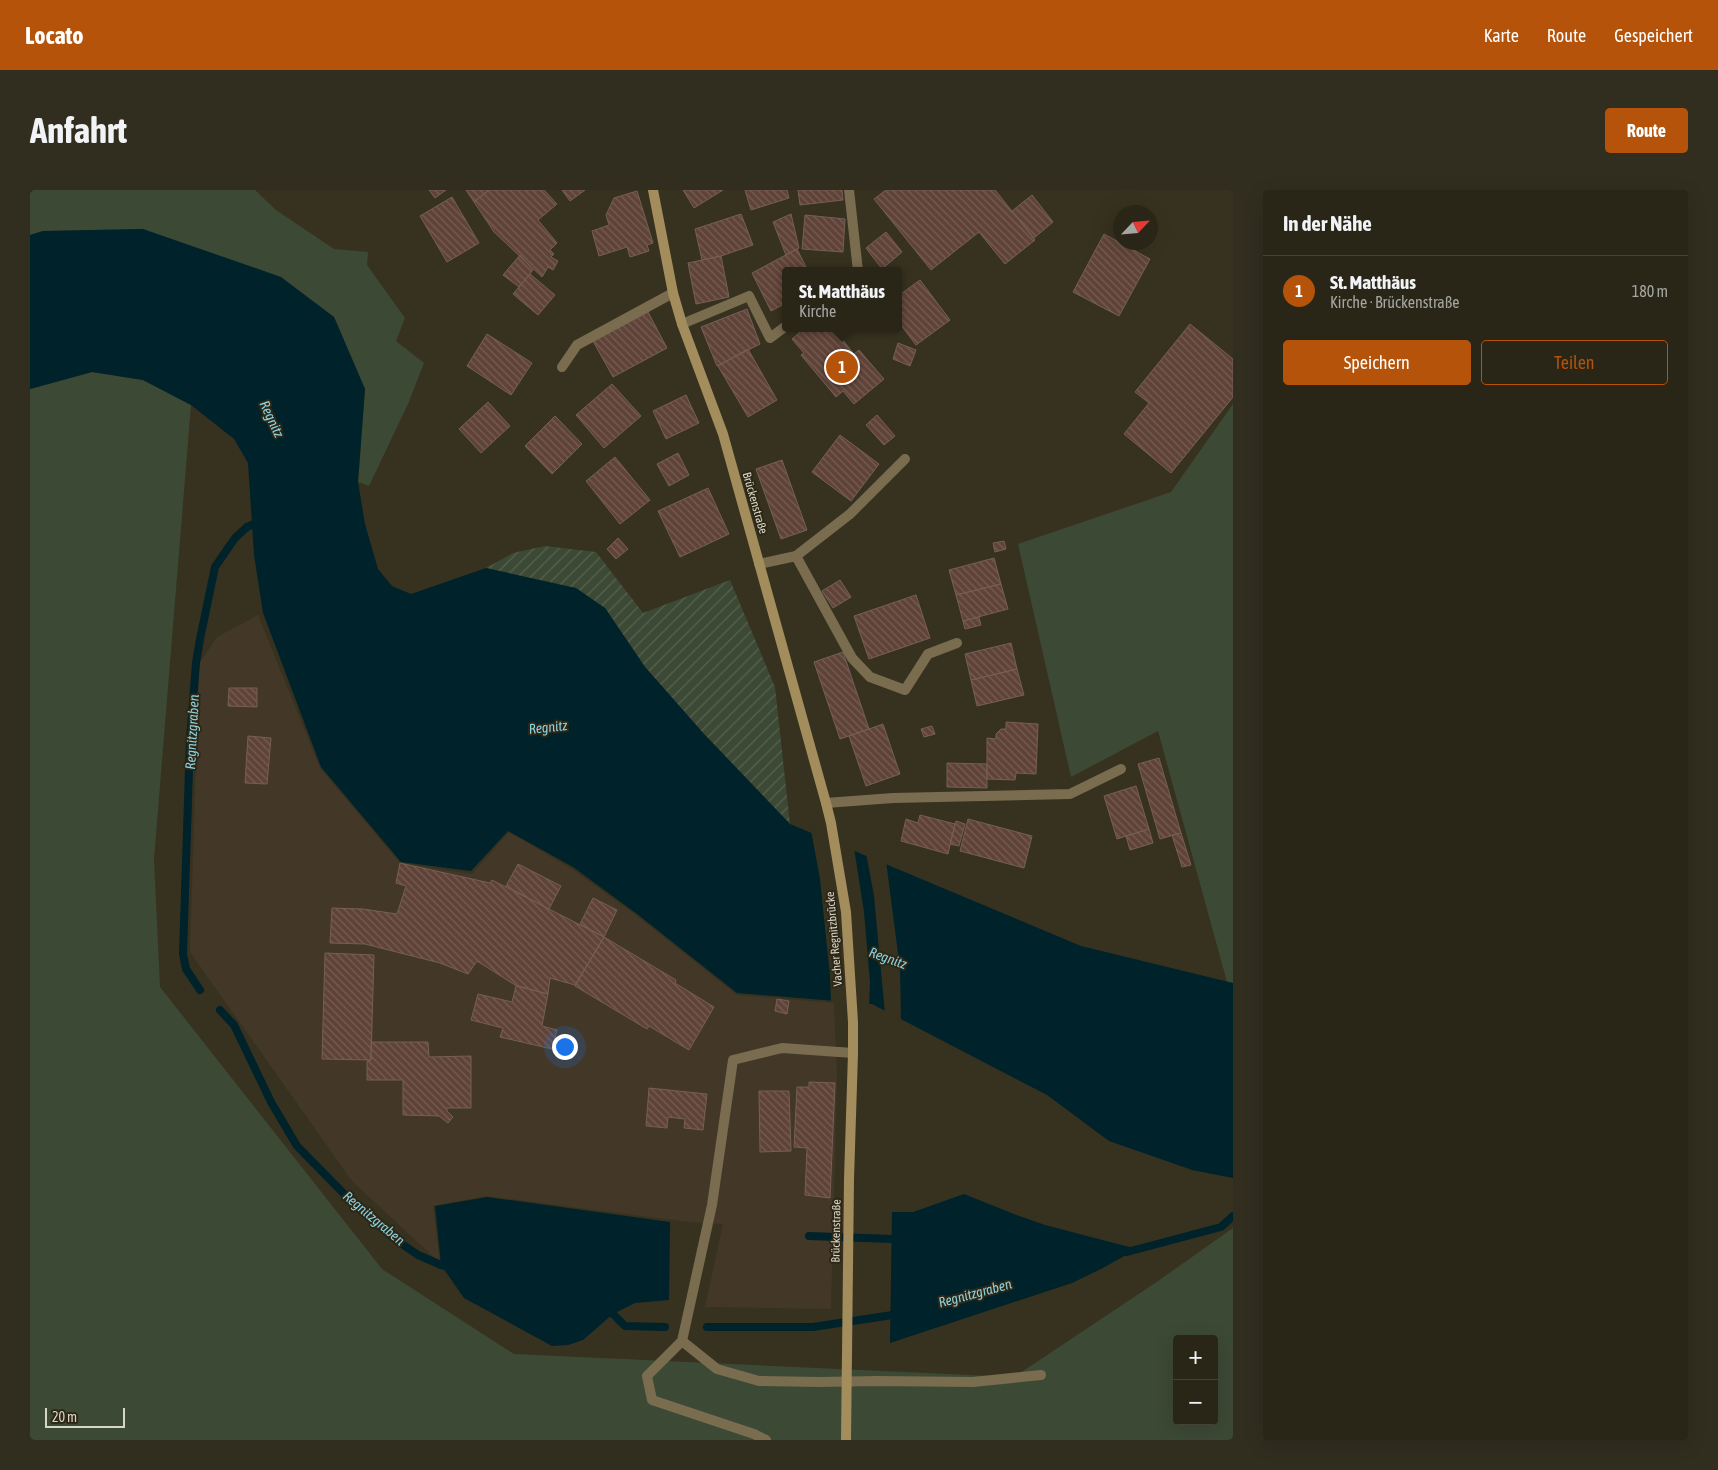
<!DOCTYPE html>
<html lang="de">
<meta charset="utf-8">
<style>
body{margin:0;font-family:"Asap Condensed",sans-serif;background:#312e20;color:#f1f3f6}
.controls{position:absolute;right:15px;bottom:15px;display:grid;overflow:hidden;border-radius:5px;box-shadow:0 5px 20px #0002}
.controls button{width:45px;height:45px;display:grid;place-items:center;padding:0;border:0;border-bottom:1px solid #454336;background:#292617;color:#f1f3f6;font:25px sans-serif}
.compass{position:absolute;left:1083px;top:15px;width:45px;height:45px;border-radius:50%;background:#292617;box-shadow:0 5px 20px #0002;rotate:64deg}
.scale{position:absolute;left:15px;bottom:12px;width:80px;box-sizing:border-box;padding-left:5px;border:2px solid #d8d4c9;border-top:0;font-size:14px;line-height:18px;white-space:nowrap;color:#d8d4c9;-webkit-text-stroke:4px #2d2816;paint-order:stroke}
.you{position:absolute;left:534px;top:856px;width:18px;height:18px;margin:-12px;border:4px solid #fff;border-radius:50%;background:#1a73e8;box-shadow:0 0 0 8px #1a73e833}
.badge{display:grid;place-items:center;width:32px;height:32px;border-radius:50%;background:#b45309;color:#fff;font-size:16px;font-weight:700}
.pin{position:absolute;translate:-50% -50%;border:2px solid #fff;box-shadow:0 1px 5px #0006}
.popup{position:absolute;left:752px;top:77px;width:120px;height:65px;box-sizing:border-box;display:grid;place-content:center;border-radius:5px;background:#292617;filter:drop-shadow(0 1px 4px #0005);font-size:16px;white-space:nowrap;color:#a5a5a1}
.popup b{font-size:19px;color:#f1f3f6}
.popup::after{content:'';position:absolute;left:50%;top:100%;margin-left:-10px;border:10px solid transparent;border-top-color:#292617}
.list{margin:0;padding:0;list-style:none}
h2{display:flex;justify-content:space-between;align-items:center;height:65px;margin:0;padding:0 20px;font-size:21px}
h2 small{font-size:16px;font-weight:400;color:#a5a5a1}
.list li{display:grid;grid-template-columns:32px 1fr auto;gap:15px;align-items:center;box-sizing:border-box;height:70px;padding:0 20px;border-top:1px solid #454336}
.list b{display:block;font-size:19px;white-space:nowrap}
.list p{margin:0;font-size:16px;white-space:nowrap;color:#a5a5a1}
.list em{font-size:16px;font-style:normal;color:#a5a5a1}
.actions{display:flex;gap:10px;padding:15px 20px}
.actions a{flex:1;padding:11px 0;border:1px solid #b45309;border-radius:5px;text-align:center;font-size:18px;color:#b45309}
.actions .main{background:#b45309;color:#fff}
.map{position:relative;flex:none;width:1203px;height:1250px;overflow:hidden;border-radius:5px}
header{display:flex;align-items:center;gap:30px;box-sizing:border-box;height:70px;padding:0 25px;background:#b45309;color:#fff}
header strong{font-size:24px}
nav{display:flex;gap:28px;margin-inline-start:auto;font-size:18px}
.intro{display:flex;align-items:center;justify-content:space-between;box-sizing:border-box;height:120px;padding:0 30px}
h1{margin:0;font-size:35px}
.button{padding:12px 22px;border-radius:5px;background:#b45309;color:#fff;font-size:18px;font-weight:700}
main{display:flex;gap:30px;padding:0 30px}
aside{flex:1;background:#292617;border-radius:5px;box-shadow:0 5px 20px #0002}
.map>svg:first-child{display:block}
.industrial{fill:#433728}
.green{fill:#3c4935;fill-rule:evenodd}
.garden{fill:url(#garden-furrows)}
.water{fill:#00222a}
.pier{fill:#37321f}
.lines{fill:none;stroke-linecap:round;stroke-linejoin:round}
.stream{stroke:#00222a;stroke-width:8}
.building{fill:url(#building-back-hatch);stroke:#755f57}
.lane{stroke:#7a6c4f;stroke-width:10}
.street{stroke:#7a6c4f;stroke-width:10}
.secondary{stroke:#a38d5c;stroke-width:10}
.labels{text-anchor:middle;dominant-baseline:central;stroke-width:4;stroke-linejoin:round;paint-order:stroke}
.street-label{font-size:12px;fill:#d8d4c9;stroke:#2d2816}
.water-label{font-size:14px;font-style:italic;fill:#8bd1e2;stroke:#2d2816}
</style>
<header>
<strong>Locato</strong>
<nav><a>Karte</a><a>Route</a><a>Gespeichert</a></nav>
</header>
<div class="intro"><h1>Anfahrt</h1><a class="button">Route</a></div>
<main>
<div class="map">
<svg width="1203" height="1250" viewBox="0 0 1203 1250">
<defs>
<pattern id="garden-furrows" width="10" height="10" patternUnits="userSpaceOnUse" patternTransform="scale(1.25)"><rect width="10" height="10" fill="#3c4935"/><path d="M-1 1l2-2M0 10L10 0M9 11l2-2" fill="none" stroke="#576251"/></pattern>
<pattern id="building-back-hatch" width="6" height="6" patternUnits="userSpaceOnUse" patternTransform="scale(1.25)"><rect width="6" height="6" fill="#604338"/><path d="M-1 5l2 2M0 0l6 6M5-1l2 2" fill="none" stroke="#765d53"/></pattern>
</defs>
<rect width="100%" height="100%" fill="#37321f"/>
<path class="industrial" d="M228,425L290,578L370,673L442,684L479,642L542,679L606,725L707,805L804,813L807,885L801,1119L675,1117L693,1034L659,1032L457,1006L403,1016L410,1073L322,991L160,762L169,474L187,447Z"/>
<path class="green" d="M0,0H225L246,20L304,59L338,62L337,75L375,128L366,151L394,173L378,214L339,296L328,292L335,199L304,127L113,39L13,41L0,45Z
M62,182L113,190L161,215L124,669L130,797L352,1079L484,1164L984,1187L1128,1091L1203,1038V1250H0V199ZM1147,1149H1184V1231H1147Z
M1203,214V793L1197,792L1128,541L1041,587L988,354L1141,302Z"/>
<path class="garden" d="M515,356L566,362L613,423L700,390L745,497L760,634L674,544L615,477L575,418L498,388L456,378L483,363Z"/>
<path class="water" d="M113,39L251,87L304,127L335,199L328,292L335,334L348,379L362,396L381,404L456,378L546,398L575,418L615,477L674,544L760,634L1051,756L1203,793V988L1162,980L1079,951L1017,905L842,814L707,803L607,724L543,677L478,641L441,681L371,672L291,577L233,423L224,365L218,273L204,249L161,215L113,190L62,182L0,199V45L13,41Z
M934,1004L984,1024L1015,1035L1107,1059L1071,1079L1042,1093L860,1153L862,1022H883Z
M457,1007L640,1032L639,1110L605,1113L583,1124L553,1150L538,1155L522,1156L434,1108L411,1075L405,1016Z"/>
<path class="pier" d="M781,640L824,658L834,722L840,792L839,816L801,813L800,786L790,689Z
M836,663L856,671L870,779L871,832L855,824L844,706Z"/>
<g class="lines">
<path class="stream" d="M170,800L156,779L153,764L160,549L166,473L170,449L185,377L205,348L217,337L231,331
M190,820L204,835L241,912L267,956L325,1015L366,1050L388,1065L411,1075L421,1077
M779,1046L862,1049L871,1051
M1097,1062L1191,1037L1203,1026
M574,1120L583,1124L595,1136L635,1137
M677,1137H783L869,1124"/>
</g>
<path class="building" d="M399,0H416L405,8Z
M436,0H459L444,12Z
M459,0H514L527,14L508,30L527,53L520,60L524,64L521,67L528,71L523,80L518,77L512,87L464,42L444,12Z
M532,0H555L540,11Z
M653,0H693L664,18Z
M715,0H757L759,8L721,20Z
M768,0H812L813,10L770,15Z
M856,0H965L1005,50L975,74L949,42L901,80L844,9Z
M607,1L623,53L617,55L619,61L600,67L597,57L569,66L562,41L579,35L576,25L584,8Z
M1002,5L1023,32L1004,48L982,21Z
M422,7L449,53L417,72L390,26Z
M711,24L723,55L691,66L672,70L665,39Z
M761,24L769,58L756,65L743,32Z
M775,25L815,29L813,62L772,59Z
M856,42L872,62L852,79L836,58Z
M1074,44L1120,69L1089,126L1043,102Z
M767,59L778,81H756V113L741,121L722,83Z
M490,65L503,80L489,97L473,85Z
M691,66L699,107L666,114L658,73Z
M500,84L525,105L508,125L483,104Z
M890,90L920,130L886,155L868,131V106Z
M717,119L730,154L687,176L671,137Z
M618,122L637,158L583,187L563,151Z
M1160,134L1203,169V207L1141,283L1094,244L1119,213L1105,202Z
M775,138H803L824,164L829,160L854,189L824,214L813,201L806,207L771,165L774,163L762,149Z
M457,144L502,173L481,205L437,176Z
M868,153L886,160L880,176L863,169Z
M718,159L747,210L718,227L688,176Z
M582,194L611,226L574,258L546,225Z
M656,205L669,233L636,249L623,221Z
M458,212L480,236L451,263L429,239Z
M847,225L865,246L854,255L836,235Z
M525,226L552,254L522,284L495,256Z
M810,245L849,274L821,311L782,282Z
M648,263L659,285L639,296L627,274Z
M585,267L620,310L590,334L556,291Z
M752,270L777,340L751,349L726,279Z
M678,298L699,344L650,367L628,321Z
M588,348L598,359L586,369L577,359Z
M974,351L976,359L965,362L963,353Z
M964,368L971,394L926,405L919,380Z
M810,390L821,407L803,418L792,401Z
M971,394L978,419L933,431L926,405Z
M886,405L900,448L839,469L824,426Z
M949,427L951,435L935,439L933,431Z
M981,453L987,479L941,490L935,464Z
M813,462L839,539L810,549L784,472Z
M987,479L994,505L947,516L941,490Z
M199,498H227V517L198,516Z
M976,532L1008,534L1006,584L986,583L985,590L957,589V548L966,549V544L971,539H976Z
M853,534L870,584L836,596L819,546Z
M902,536L905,544L894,547L891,539Z
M218,546L241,548L237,594L215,593Z
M1129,568L1151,643L1130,649L1108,574Z
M917,573L957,574V598L917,597Z
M1106,596L1119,639L1087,649L1074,606Z
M890,625L925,634L918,664L871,651L876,629L888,633Z
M938,629L1002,646L994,678L930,661Z
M926,631L935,634L929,656L920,654Z
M1119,639L1123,653L1100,660L1096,646Z
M1151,643L1161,675L1152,677L1142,645Z
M370,673L460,693L462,690L574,747L545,795L520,788L518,804L485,795L447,771L438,784L410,773L335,754L300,753L302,718L333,719L367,724L376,696L366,693Z
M488,674L531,696L519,719L476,696Z
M563,708L587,720L574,747L550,734Z
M574,747L646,790L645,793L684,817L659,860L619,836L617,839L545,796Z
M295,763L344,765L341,870L292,869Z
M486,796L518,804L512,836L527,840L522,859L470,847L473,838L441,830L448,804L482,812Z
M747,809L759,811L757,824L745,821Z
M341,852H398L399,867L441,866V918H417V921L423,927L418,933L409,926L373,925V890H337V871L341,870Z
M779,892L805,893L800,1008L775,1005L777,958L764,957L767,897H779Z
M619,898L677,904L673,940L654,938L655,929L638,927L637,938L616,936Z
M729,901H759L761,961L730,962Z"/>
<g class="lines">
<path class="lane" d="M819,0L828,81
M652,134L719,106L740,148L756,136
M532,177L547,155L643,103
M766,366L822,468L840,487L875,500L898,464L927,453
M729,374L766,366L820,324L875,269
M823,863L752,858L703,870L682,1015L652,1151L687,1179L729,1191L789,1192L847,1191L943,1192L1011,1185
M652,1151L617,1186L622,1210L724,1244L736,1250"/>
<path class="street" d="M796,613L863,608L1040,604L1091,579"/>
<path class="secondary" d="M623,0L643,103L652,134L693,244L796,613L801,633L816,722L823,832V863L819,989L816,1250"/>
</g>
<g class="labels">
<g class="street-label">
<text transform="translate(725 313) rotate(74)">Brückenstraße</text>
<text transform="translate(804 749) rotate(-95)">Vacher Regnitzbrücke</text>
<text transform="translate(806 1041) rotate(-89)">Brückenstraße</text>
</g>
<g class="water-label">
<text transform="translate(242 229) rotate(65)">Regnitz</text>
<text transform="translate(518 537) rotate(-6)">Regnitz</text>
<text transform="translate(162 542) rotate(-87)">Regnitzgraben</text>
<text transform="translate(858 768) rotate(20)">Regnitz</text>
<text transform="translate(344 1028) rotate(40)">Regnitzgraben</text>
<text transform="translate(945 1103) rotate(-15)">Regnitzgraben</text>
</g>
</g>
</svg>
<div class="controls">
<button>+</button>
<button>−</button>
</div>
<svg class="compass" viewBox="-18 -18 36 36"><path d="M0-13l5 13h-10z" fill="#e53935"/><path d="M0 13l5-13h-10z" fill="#a5a5a1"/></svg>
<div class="scale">20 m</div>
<div class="you"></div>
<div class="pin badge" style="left:812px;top:177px">1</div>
<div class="popup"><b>St. Matthäus</b>Kirche</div>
</div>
<aside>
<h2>In der Nähe<small></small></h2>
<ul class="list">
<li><span class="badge">1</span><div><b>St. Matthäus</b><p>Kirche · Brückenstraße</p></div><em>180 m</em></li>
</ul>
<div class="actions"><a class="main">Speichern</a><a>Teilen</a></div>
</aside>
</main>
